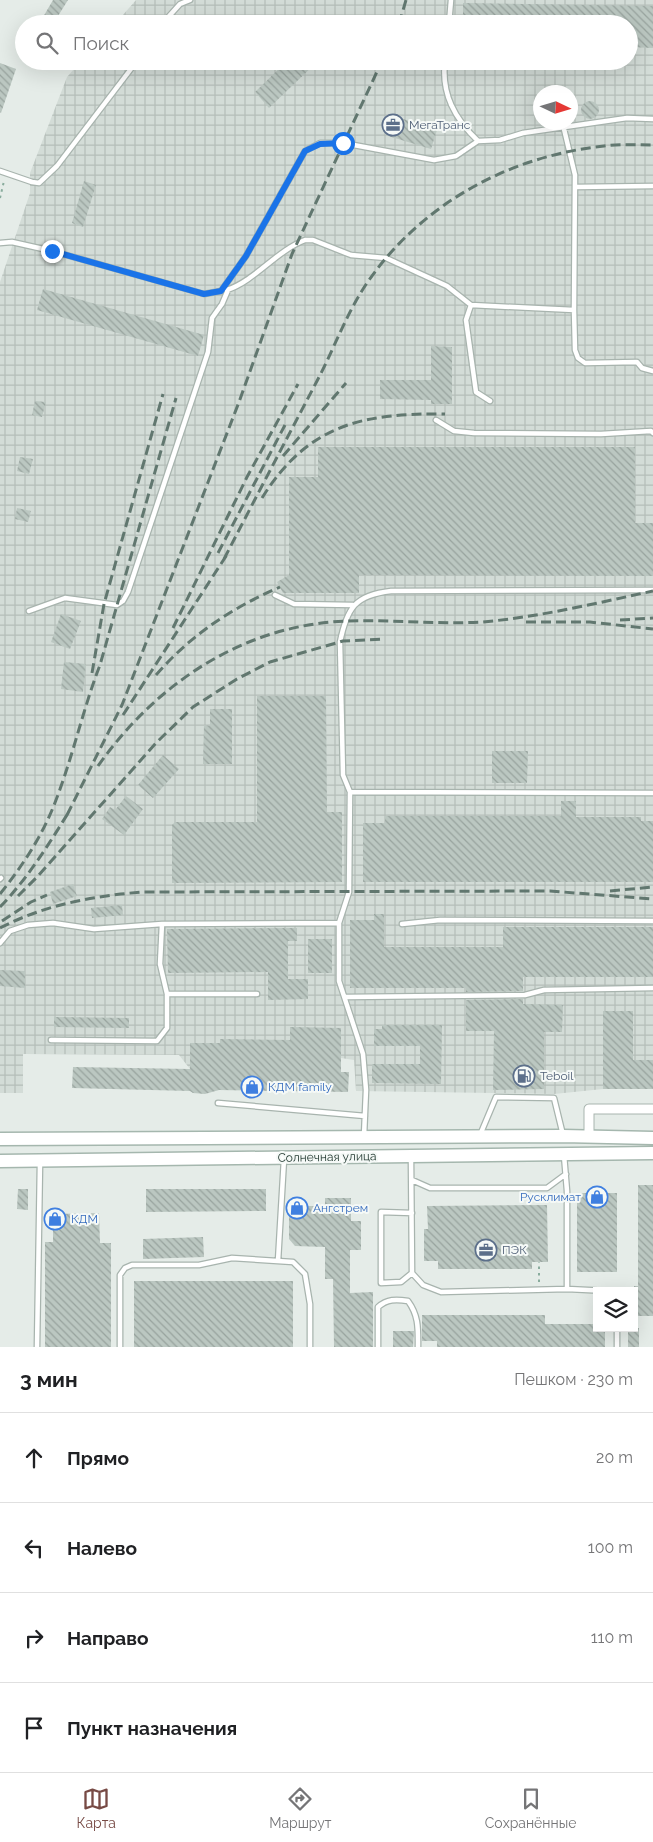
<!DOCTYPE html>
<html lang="ru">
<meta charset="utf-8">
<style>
body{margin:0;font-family:Raleway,sans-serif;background:#f6f6f6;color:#202124}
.controls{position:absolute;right:15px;bottom:15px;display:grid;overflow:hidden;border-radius:0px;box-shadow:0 5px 20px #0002}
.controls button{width:45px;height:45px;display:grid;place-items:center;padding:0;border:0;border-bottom:1px solid #e0e0e0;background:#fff;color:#202124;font:25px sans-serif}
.compass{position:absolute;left:533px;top:85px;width:45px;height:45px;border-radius:50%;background:#fff;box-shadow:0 5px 20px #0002;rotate:94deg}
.stop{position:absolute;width:15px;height:15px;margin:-11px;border:4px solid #1a73e8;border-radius:50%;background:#fff}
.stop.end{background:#1a73e8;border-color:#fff;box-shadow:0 1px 5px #0008}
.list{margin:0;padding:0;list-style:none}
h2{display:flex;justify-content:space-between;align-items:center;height:65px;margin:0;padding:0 20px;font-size:21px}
h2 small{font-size:16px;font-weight:400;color:#757577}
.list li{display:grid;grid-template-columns:32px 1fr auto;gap:15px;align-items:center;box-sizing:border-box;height:90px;padding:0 20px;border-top:1px solid #e0e0e0}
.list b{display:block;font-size:19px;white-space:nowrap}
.list em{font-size:16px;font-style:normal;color:#757577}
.icon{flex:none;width:28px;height:28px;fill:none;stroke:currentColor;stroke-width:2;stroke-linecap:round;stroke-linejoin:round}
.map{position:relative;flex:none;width:653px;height:1347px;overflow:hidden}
.search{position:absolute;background:#fff;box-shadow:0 5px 20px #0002;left:15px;right:15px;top:15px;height:55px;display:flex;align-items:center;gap:12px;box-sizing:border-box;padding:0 18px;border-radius:28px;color:#757577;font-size:19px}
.sheet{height:425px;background:#fff}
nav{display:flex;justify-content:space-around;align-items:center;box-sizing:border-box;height:70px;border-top:1px solid #e0e0e0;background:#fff;font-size:14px;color:#757577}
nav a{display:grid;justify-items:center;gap:2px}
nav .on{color:#774a45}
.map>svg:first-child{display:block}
.industrial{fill:url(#industrial-grid);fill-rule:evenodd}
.building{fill:url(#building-back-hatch)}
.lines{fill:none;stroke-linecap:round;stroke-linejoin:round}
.service-casing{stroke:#a8b4ae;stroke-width:7}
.minor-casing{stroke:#a8b4ae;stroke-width:11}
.secondary-casing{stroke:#a5b7ae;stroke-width:15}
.path{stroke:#89ac9d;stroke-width:2;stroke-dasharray:2.5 4;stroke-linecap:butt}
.service{stroke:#fff;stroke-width:4.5}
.minor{stroke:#fff;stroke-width:9}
.secondary{stroke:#fff;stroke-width:12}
.rail{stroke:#61776f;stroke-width:3;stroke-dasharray:10 5;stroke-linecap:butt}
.route{stroke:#1a73e8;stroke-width:6}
.labels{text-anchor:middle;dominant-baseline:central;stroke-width:4;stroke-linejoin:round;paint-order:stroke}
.service-label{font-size:12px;fill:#4e5e75;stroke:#f5f9f7;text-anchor:start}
.shop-label{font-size:12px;fill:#366cbe;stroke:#f5f9f7;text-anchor:start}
.street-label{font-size:12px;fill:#263c34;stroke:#f5f9f7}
</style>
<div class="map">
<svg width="653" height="1347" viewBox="0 0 653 1347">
<defs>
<pattern id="industrial-grid" width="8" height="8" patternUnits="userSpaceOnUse" patternTransform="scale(1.25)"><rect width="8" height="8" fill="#d3dcd7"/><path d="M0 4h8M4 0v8" fill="none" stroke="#b5beb9"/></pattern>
<pattern id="building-back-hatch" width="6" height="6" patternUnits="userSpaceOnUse" patternTransform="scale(1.25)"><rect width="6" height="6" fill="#bbc7c1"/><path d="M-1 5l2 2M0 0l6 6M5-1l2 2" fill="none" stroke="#98a39e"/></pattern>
</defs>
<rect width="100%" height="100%" fill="#e5ece8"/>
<path class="industrial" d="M136,0H653V1089H603L554,1094L356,1091L354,1060L341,1058L289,1091L219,1090L193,1093L190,1091V1069L179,1055L23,1054V1093H0V282L30,193V173L67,77L81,61H629V24H115ZM540,92H570V122H540Z"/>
<path class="building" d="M53,0H68L53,24H39Z
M463,3L653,6V48L629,47V24H463Z
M287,61H318L269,108L255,92Z
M0,63L16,69L1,113L0,112Z
M581 110a9 9 0 1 1 18 0a9 9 0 1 1-18 0Z
M391,115L437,130L431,149L385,135Z
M84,181L96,185L83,227L72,223Z
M43,289L204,335L198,356L37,310Z
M431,346L452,347V404H431V400L380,399V380H431Z
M35,401L46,402L42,417L32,415Z
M318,447H635V523H653V576L359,575V593H283L277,582L289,575V477H318Z
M20,457L33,459L29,474L17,471Z
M17,508L31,511L28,522L15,519Z
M61,614L81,621L70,649L51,642Z
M64,662L86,664L83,692L61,689Z
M257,696H326L327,812H342V882L172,883V825L175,822H257Z
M210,709H232V764H203L204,725L210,726Z
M492,751H528L527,783H492Z
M163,755L179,769L153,798L138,785Z
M126,796L143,809L124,835L102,819L110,807L115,810Z
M561,801H576V817H641V821H653V882H363V823H385V816H561Z
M73,884L77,896L53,904L50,892Z
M122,905L123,915L92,918L91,908Z
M374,914H384V947H503V927H653V977H523V991L466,992V988H350V920H374Z
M297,928V941H288V979H308V999L268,1000V972L168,973L167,929Z
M308,939H332V973H308Z
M0,970L25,971V988L0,986Z
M523,999V1004L563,1005L562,1032H544V1089L493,1090L494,1031H466V1000Z
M603,1011H633V1060H653V1089H603Z
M54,1017L129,1018V1028L54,1027Z
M382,1025H442L441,1084L372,1083V1064H420V1046H374V1029H382Z
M290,1027L341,1028V1072H349L348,1092L219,1090L205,1094L193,1093L190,1091L72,1088L73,1067L190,1069V1043H220V1039L290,1040Z
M638,1185H653V1316H634V1286H638Z
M18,1189H28V1210L17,1209Z
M146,1189H266V1211L146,1212Z
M577,1193H617V1272H577Z
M325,1198H351V1221H361V1250H350V1293L373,1292V1347H334L333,1279H325V1247L295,1246L289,1239V1213L297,1206H325Z
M547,1205L548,1262H532V1269H438V1261H424V1229H428L427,1206Z
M99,1213L100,1243H111V1347H45V1242H53V1214Z
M203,1237L204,1257L143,1259V1239Z
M134,1281H293V1347H134Z
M422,1315H545V1324H597V1328H605V1347H437V1341H422Z
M628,1328H639V1347H628Z
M393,1331H414L413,1347H393Z"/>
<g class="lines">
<g class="service-casing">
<path id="service" d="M162,24L180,4L190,0
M449,24L451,0
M445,61C441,94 455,119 478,141L500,140L523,133L627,118L653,119
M564,129L575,175L574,310L575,350L578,358L585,363L637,362L642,368L653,371
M0,171L32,182L39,183L57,166L137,61
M575,187L653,186
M0,243L12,242L52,251L204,294L221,291L246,256L305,151L320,143H343L434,160L456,156L478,141
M227,290C256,280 276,251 305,240H313L351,255L386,258L447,286L471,305L574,310
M471,305L466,320L476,392L490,401
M436,420L454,431L474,433L601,434L651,431L653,433
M275,595L294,604L353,605
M29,611L65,598L117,605L123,601L128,592L208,352L212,318L222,304L228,290
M350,792L653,793
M0,879L1,878
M402,924L440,920L653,921
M0,943L10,931L28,925L53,923L94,929L162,924L339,923
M167,994H257
M346,997L525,995L544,990L653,988
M51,1040L157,1041L167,1028V994L160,964L162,924
M218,1103L365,1116
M480,1135L496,1097L554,1098L563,1135
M364,1136L366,1090L363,1054L339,981V923L349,892L350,792L343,775L340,642C347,608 355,595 391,591L653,590
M564,1155L567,1191V1289L608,1291
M411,1157L412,1273L423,1285L441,1292L567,1289
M412,1180L430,1188H547L566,1174
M278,1261L284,1159
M412,1273L401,1282L381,1283V1212L412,1213
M617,1328V1347
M37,1347L40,1162
M120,1347V1275L125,1268L132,1265H199L232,1258L293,1262L305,1274L310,1304V1347
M378,1347V1307C387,1299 396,1299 408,1301C419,1316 418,1329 418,1347"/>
</g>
<g class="minor-casing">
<path id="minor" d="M589,1137V1109H653"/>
</g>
<g class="secondary-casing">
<path id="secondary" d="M0,1139L563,1136L653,1138
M0,1161L653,1153"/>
</g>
<path class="path" d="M0,198L4,181
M539,1282V1262"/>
<use href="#service" class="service"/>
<use href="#minor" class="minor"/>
<use href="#secondary" class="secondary"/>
<path class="rail" d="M399,24L406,0
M283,456L346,383
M262,498C308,424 363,413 445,414
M218,553L285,425
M224,559C255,499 286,440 317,381C334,349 346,314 367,283C421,204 509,156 604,146C620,144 637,145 653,145
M620,620L653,618
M526,622H590L653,629
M173,628L247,477L298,384
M92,673L104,604L163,394
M156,675C192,634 230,609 280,587
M123,715L228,553
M98,766C153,688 234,631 331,622C381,618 432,625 482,622C540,617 597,603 653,591
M67,815L122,705L239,402L292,254L382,61
M610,891L653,887
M0,894C23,865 43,835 56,800C73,756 83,709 100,665L176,398
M18,896L37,877L156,743L193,707L237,679L270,662L343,641L383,639
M0,907C28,878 49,844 70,810
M2,921L31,902L47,895
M0,928C44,905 93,896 142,892L550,891L653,899"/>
</g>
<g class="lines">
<path class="route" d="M52,251L204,294L221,291L246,256L305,151L320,144L343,143"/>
</g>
<defs>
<g id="office-ring" transform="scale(1.125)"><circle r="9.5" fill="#f5f9f7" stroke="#5c6f8a" stroke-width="1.5"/><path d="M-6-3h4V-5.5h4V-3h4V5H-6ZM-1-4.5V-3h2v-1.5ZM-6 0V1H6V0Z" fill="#5c6f8a"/></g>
<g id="fuel-ring" transform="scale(1.125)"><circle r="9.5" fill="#f5f9f7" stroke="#5c6f8a" stroke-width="1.5"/><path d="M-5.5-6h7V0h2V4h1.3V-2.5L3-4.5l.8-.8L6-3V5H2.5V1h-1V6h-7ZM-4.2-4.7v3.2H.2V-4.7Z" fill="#5c6f8a"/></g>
<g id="shop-ring" transform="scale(1.125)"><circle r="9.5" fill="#f5f9f7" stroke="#3f7fe0" stroke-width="1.5"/><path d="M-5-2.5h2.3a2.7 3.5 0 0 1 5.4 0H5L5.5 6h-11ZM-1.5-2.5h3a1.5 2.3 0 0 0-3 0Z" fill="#3f7fe0"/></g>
</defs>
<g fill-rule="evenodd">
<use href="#office-ring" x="393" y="125"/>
<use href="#fuel-ring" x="524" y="1076"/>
<use href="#shop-ring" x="252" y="1087"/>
<use href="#shop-ring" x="597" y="1197"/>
<use href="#shop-ring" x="297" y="1208"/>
<use href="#shop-ring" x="55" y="1219"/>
<use href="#office-ring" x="486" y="1250"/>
</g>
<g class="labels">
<g class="service-label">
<text x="409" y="125">МегаТранс</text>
<text x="540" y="1076">Teboil</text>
<text x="502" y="1250">ПЭК</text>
</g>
<g class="shop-label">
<text x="268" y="1087">КДМ family</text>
<text x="581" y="1197" text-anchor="end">Русклимат</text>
<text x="313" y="1208">Ангстрем</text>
<text x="71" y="1219">КДМ</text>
</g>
<g class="street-label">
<text transform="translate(327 1157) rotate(-1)">Солнечная улица</text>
</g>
</g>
</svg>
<div class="controls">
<button><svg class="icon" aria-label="layers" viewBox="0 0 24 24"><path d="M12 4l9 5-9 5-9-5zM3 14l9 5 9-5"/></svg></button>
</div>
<svg class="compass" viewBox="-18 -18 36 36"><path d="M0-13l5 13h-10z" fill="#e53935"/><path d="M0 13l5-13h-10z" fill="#757577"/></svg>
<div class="stop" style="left:343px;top:143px"></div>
<div class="stop end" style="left:52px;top:251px"></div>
<div class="search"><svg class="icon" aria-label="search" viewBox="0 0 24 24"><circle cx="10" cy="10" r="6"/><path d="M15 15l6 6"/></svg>Поиск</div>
</div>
<section class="sheet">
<h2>3 мин<small>Пешком · 230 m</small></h2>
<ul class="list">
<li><svg class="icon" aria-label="ahead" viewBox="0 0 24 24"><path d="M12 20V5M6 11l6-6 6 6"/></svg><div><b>Прямо</b></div><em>20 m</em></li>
<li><svg class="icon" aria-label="left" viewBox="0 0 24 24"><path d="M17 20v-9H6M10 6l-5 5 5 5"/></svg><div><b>Налево</b></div><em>100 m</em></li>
<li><svg class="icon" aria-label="right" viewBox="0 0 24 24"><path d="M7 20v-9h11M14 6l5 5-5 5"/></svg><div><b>Направо</b></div><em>110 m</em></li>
<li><svg class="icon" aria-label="arrive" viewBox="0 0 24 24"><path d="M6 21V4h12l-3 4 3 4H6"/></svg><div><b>Пункт назначения</b></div></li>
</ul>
</section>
<nav>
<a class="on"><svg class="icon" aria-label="map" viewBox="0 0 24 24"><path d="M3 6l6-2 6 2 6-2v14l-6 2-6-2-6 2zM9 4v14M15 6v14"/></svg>Карта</a>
<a><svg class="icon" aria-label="directions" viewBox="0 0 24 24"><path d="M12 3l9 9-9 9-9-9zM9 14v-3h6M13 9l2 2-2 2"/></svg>Маршрут</a>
<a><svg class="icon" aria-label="saved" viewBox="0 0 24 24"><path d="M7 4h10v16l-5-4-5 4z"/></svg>Сохранённые</a>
</nav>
